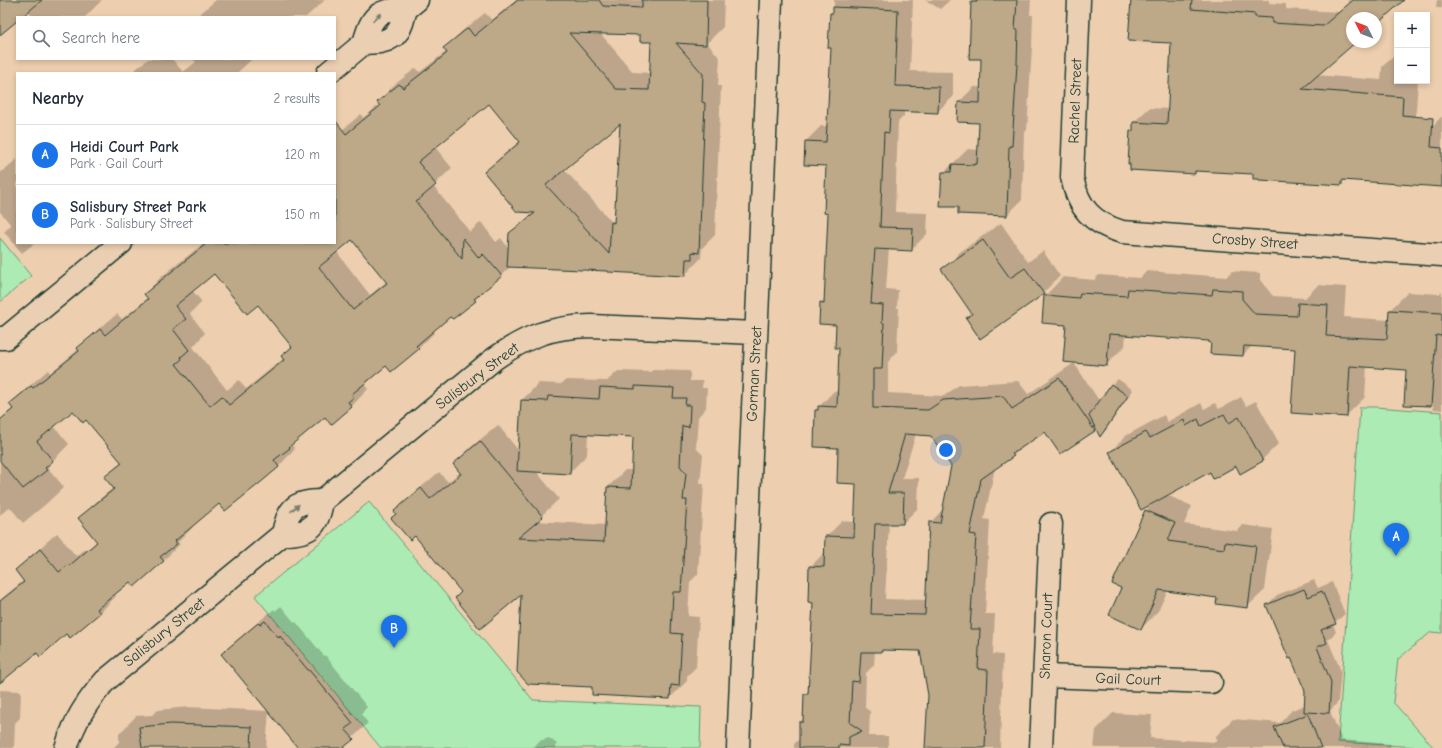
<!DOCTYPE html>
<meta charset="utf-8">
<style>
body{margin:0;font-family:"Comic Neue",sans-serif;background:#f2f2f3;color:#1f2937}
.controls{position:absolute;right:12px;top:12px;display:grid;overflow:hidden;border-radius:0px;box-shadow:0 2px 6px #0003}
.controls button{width:36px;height:36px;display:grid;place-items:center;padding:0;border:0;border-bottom:1px solid #e0e1e3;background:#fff;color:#1f2937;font:20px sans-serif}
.compass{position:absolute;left:1346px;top:12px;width:36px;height:36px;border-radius:50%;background:#fff;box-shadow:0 2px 6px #0003;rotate:312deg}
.you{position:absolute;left:946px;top:450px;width:14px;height:14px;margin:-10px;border:3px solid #fff;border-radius:50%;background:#1a73e8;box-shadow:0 0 0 6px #1a73e833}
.badge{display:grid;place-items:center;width:26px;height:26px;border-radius:50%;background:#1a73e8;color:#fff;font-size:13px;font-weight:700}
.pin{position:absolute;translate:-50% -33px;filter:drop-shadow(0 1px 2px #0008)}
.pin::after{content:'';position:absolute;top:21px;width:14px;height:12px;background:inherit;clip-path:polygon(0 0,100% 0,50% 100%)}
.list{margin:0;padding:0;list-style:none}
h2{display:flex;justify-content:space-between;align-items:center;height:52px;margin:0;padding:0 16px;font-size:17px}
h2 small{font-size:13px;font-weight:400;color:#747a83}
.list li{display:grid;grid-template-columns:26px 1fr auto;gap:12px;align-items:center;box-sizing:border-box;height:60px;padding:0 16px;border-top:1px solid #e0e1e3}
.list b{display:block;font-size:15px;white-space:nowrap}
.list p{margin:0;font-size:13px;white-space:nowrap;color:#747a83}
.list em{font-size:13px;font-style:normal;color:#747a83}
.icon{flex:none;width:22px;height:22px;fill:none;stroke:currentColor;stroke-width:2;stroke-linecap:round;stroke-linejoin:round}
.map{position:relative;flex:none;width:1442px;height:748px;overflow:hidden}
.search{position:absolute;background:#fff;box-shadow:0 2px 6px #0003;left:16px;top:16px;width:320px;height:44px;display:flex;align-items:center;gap:10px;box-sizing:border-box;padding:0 14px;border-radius:0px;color:#747a83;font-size:15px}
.panel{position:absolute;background:#fff;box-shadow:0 2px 6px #0003;left:16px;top:72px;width:320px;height:172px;border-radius:0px}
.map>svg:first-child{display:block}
.green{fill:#acecb4;stroke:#669474}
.shadow{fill:#0003;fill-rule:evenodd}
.building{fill:#bda888;stroke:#1f3d34;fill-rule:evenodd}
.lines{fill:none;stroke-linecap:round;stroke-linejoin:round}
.minor-casing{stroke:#1f3d34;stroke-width:25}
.minor{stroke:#ebcfb2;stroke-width:22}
.oneway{fill:#7b7f6d}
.labels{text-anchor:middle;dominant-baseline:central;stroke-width:4;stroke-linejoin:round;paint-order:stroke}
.street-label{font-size:15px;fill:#1f3d34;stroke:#ebcfb2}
</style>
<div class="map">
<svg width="1442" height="748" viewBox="0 0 1442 748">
<rect width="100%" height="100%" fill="#edcfaf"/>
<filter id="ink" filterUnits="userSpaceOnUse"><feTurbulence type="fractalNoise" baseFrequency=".025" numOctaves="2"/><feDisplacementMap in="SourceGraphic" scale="8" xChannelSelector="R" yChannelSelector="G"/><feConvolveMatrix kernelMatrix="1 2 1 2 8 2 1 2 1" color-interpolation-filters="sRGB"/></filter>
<g filter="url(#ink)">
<path class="green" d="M0,238L31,276L0,302Z
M1360,407H1375L1442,412V633L1431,632L1398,659L1393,702L1434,748L1338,742Z
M369,502L533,700L701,707L700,748H381L255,596Z"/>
<path class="shadow" d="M0,0H102L85,17H33L28,11L20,17H17V20L0,34Z
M216,0H325L306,17H196Z
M516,0H628L630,2V0H724L723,27L707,43L720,58L718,86H721L715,235L702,248L701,258L685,275L511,266L475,300L451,315L433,330L435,332L418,349L386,364L369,378L370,380L365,385L368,389L352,406L331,423L325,416L291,444L295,449L279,466L259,482L219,503L192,525L193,527L178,542L180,544L163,561L130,581L114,594L116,596L100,613L37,652L0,682V600L24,580L16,570L33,554L57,533L76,556L85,549L87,550L97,541L79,519L96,502L114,487L106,477L122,461L87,419L73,410L54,426L69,444L47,467L64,487L47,503L23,523L10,507L0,515V420L13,408L10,404L27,388L48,370L50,373L79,349L95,332L117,314L122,319L148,298L145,294L161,277L204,243H335V136L361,114L363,118L380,104L378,102L394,85L416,68L420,72L447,51L445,48L461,32L485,13L492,20ZM600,33L641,34L652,41L651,73L633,72ZM489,102L520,141L502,156L486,172L533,212L510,234L509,249L501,238L496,242L481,222L470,232L433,186L452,168L435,147ZM621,122L615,219L612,222L564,169ZM354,196L387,281L370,295L336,251ZM214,273L259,304L292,346L282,356L284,358L246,389L239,380L227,390L193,347L205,333L190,314L202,302L192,290Z
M834,0H913L910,71L953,72V97L937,112L904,111V116L898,122L895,212L928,213L927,234L911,250L889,248L886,289L898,290L897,308H899L897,352L888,362V393L944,396L959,385L1018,381L1028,394L1074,363L1100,402L1112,385L1118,379L1133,390L1106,430L1101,435L1097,428L1094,431H1045L1024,446L1013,456L995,468L984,519L990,520L985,614H995L993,654L1003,655L1000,748H926L929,695L921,650L884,649L881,651H875L874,665L866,673L865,708L870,711L869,736H888V748H794V744L800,738V722L804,718L805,694L810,690L814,602L810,567L826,551V537L842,521L855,522L857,483L839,447L816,410L834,391H839L840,347L837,324L821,303L825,299L829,213L827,165L806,141L821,126H828L832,47L831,13L834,11ZM916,434L932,435L952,465L943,509L930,523L927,600L885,599L889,523H903L918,508L919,478H902Z
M925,0H950L940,9Z
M972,0H1031L1030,15H1033L1032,48L1027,130L1024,133L1022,200L1007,215L959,206L943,173L968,149L979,150L980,122L959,102L974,87H981L983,58H970Z
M1132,0H1269V3L1286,4V9L1339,12L1350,3L1347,0H1401L1376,23V18H1352V42H1354L1316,75L1381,80L1382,67L1397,52V81H1418L1412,168L1346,179L1341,184L1254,173L1198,170L1195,173L1131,131L1134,128V122L1149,108L1169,109L1172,42Z
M1437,0H1442V8H1436Z
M148,59H172L183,72L196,62L193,59H252L237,73H131Z
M1441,117H1442V186L1425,134Z
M17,159V243H35L22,253L4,232L11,225L0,212V173Z
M1001,223L1028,262L1043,251L1060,276L1043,293L967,319L973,313L943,270L960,252Z
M1147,271L1226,277L1232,271L1260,273V280L1273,296L1305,298L1318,285L1346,287L1344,317L1389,320L1390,310L1408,292L1439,294L1442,291V410L1433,409V405L1405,404L1407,369L1367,366L1365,397L1346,416L1296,348L1253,345L1243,355L1210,340L1126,334L1125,346L1106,365L1067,324L1045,296L1063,277L1094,280L1099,275L1140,278Z
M653,370L690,371V381H703L702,388H707L706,408L698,417L696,448L703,455L700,483L704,484L698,574L690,582L688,616L699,617L696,667L687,676V681L670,698L522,593L462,592L415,535L392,518L397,513L396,511L413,494L439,472L448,482L460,472L454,464L471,447L498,425L518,450L522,400L539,383L561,384L566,380L607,381L618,371L650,372ZM588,434L635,436L633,470H625L608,487L606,525L536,521L559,499L536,471L569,473L587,455Z
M1241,397L1246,406L1256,401L1279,443L1262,460L1210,471L1167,495L1192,506L1184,524L1237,531L1243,525L1273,529L1265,590L1247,607L1218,597L1168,590L1158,611L1141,629L1122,588L1113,584L1146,510L1153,503L1110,452L1127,435L1164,415L1167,422L1201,403L1204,409L1215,403L1219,409Z
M1314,580L1318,588L1332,582L1345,614L1333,624L1336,632L1328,640L1341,671L1338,702L1330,711L1342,740L1391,744L1390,748H1094L1096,730L1113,713L1152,715L1150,738L1216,742V736L1233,719L1280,723L1292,710L1305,705L1306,691L1267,605L1277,595Z
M281,606L295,623L296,622L324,656L325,655L367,707L361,714L368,723L342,748H299L222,654L238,639L274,609L275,611Z
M0,690L21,691L20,718L15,723L14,748H0Z
M188,707L269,711L266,748H113L119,742V734L136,716L152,715L158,710Z
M549,738L557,744L556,748H533L539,741Z"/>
<path class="building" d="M0,0H42L22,17H17V21L0,35Z
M518,0H599L603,6L642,8V0H707L706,45L676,43L703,74L702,102L705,103L699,253L692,252V259H686L685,276L608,272V271L507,267L509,233L535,213L517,212L484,172L520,142L489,104L418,162L436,185L416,202L462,259L463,238L479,258L483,254L502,276L474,299L476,301L453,319L450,317L416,346L419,349L391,372L386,366L352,394L354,397L348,402L352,407L331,425L325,417L289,447L290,448L274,460L279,467L260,483L225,511L219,504L175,541L177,544L160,557L164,561L134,587L130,582L97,609L100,613L70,638L66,634L40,657L37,653L0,683V601L24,582L15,570L40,549L59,572L68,565L69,566L97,542L78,518L114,489L104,477L122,463L86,420L83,423L73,411L37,441L53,461L45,468L47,470L23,489L0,461V420L13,409L9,404L31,386L33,388L79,351L77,348L100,329L105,335L148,299L144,294L207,243H335V120L346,134L380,106L377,102L399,84L403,88L430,67L447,53L443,48L468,28L474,36ZM569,33L640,35V42H651L649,90L616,89ZM620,124L614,223L611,222L609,254L546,185ZM352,240L387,283L353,310L319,267ZM214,274L247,314L258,305L292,347L281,356L284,360L229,405L222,396L210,406L176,364L182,359L181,357L189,350L173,329L186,319L175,306Z
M977,0H1017L1015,30H1018L1017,64L1012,146H1009L1007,216L958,214V207H940L942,172H951L952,164L974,165V164H977L979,123L957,122L958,102L980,103L981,59H969L971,2H977Z
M1131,0H1192L1191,9L1255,14V17L1272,18V23L1323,26L1353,0H1404L1376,25V18H1352V42H1356L1302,89L1403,97L1402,115L1433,118L1431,147L1442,148V187L1342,180V185L1259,180V179H1253V174L1195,171V174L1130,170V164H1128L1130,131H1133V122L1167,124L1171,43L1128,41Z
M833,7L898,10L895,86L939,87L938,113L890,111L889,133L884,132L880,227L913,228L912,251L875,249L871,304L883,305L882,323H884L882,369H873V408L928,410L943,400L1003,396L1012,409L1059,378L1095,431L1060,454L1045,432L1012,454L1014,456L981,479L970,534L976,535L970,629H980L978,669L988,670L985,748H925L928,695L920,651L882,650V652H861L859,682L852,681L850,723L862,731L849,737V746L839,745V748H799V722H803L804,694H808L813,603L808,602L809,566L824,567L825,536L854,537L856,484L837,483L838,448L814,447L815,410H818V406L837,407L839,348H835L836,325L819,324L820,302L824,303L828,214L824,213L826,166L804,165L805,141L826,142L831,48H828L830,13H833ZM905,434L931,436L951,466L940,523L929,522L925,615L871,614L875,524H903L904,493H888Z
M983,240L1010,278L1025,268L1044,294L980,339L966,318L972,314L941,269Z
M1128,289L1212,295L1213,289L1242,291V299L1255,314L1297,316L1298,303L1328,305L1326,336L1387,339L1389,310L1442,313V336L1436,335L1431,406L1404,405L1406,370L1350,366L1347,417L1291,413L1295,349L1244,346L1243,356L1210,354L1211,343H1209V341L1109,334L1107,366L1063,362L1066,325L1042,323L1044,295L1079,298L1080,293L1127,296Z
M1111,384L1128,396L1100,437L1089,416Z
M635,386L674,388L673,398H686L685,405H690L689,427L682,426L680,466L686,473L683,500H687L681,592H673L671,633L682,634L679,686L671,685L670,699L592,695V687L528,684L517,672L521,595L480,629L455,598L461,592L415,536L410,540L391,518L396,514L394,511L421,488L430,499L461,474L453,464L480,441L543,517L518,538L604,542L607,487L631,488L633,437L572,434L570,474L517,471L521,400L547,401L548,396L599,399L600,387L635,389Z
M1224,414L1229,423L1239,417L1263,461L1240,474L1236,466L1213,479L1210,472L1141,510L1109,452L1146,432L1150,438L1184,420L1186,426L1198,419L1201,426Z
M1145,510L1175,523L1168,541L1224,549L1225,542L1256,546L1248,608L1216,604L1217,598L1159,590L1141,630L1109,615L1121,588L1112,584Z
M1304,589L1308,597L1322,591L1336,624L1321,630L1327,643L1317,647L1331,682L1329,713L1304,712L1305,691L1291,658L1289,659L1266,605Z
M265,621L279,638L280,636L308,670H309L353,723L345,729L354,739L343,748H298L221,654L258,623L260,625Z
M1308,714L1321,748H1283L1274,727Z
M171,724L252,727L251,748H142L139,727Z"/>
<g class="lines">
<g class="minor-casing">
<path id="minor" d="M1079,0L1072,177C1078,208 1092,223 1122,232L1442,255
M364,43C372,16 376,10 406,9
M328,73L364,43L380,42L387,40L394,36L399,30L402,23L406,9L417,0
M0,338H6L121,243
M283,534C288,507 296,501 322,501L494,359C527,336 550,327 591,326L756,333
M1044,676L1211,682
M66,748C75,720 86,703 105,681L283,534C310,534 318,527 322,501
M738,748L771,0
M1041,748L1051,524"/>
</g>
<use href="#minor" class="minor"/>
</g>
<defs><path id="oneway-solid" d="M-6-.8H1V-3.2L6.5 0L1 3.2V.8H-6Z"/></defs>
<g class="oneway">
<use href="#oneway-solid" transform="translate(377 17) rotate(-41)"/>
<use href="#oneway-solid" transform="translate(295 508) rotate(-40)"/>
</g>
</g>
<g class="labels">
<g class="street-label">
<text transform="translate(1075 101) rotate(-88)">Rachel Street</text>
<text transform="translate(1255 241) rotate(4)">Crosby Street</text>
<text transform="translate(754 374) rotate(-87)">Gorman Street</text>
<text transform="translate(477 376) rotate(-37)">Salisbury Street</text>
<text transform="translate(164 632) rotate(-39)">Salisbury Street</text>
<text transform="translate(1046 636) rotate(-88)">Sharon Court</text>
<text transform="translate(1128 679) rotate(2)">Gail Court</text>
</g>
</g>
</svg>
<div class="controls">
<button>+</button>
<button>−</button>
</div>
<svg class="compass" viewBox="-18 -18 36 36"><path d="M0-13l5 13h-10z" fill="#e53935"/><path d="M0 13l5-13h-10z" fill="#747a83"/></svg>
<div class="you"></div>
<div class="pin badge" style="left:1396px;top:556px">A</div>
<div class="pin badge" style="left:394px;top:648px">B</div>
<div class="search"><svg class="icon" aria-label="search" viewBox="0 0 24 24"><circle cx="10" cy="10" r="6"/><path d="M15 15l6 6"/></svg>Search here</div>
<section class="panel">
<h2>Nearby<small>2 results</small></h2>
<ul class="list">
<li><span class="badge">A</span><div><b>Heidi Court Park</b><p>Park · Gail Court</p></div><em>120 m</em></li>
<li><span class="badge">B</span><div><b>Salisbury Street Park</b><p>Park · Salisbury Street</p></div><em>150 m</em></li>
</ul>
</section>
</div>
